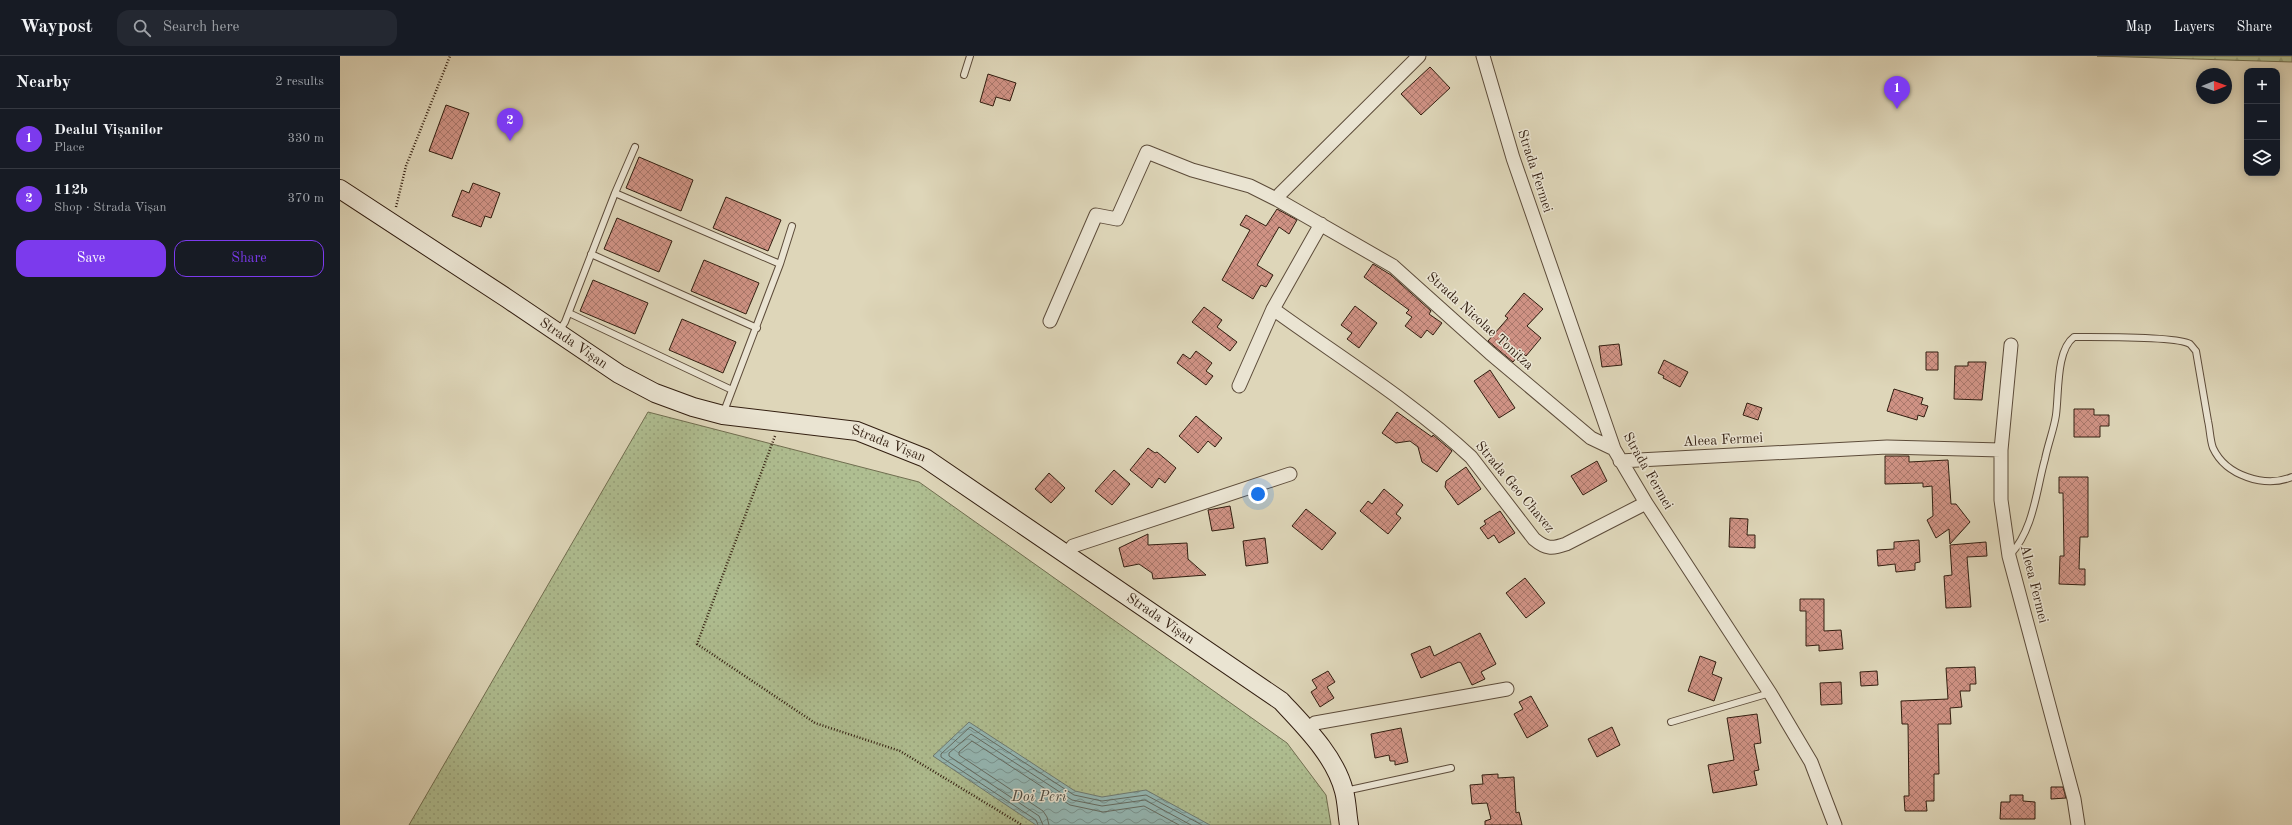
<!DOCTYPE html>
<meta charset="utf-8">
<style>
body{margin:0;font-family:"Old Standard TT",serif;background:#242831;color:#f1f3f6}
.controls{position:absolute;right:12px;top:12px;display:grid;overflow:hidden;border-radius:8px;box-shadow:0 2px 10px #0003}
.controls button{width:36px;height:36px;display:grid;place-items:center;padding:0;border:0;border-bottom:1px solid #363941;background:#171b24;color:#f1f3f6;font:20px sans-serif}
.compass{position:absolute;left:1856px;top:12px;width:36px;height:36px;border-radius:50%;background:#171b24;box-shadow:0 2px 10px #0003;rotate:89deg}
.you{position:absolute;left:918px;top:438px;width:14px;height:14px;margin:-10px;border:3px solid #fff;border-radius:50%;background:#1a73e8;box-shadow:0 0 0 6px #1a73e833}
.badge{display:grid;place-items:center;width:26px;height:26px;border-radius:50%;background:#7c3aed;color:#fff;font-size:13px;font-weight:700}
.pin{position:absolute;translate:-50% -33px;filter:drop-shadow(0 1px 2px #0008)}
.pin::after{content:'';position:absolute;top:21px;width:14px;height:12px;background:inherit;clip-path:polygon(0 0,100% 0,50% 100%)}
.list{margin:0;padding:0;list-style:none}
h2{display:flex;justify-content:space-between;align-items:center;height:52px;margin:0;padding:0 16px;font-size:17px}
h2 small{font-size:13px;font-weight:400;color:#9ea1a6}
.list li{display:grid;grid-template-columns:26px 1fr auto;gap:12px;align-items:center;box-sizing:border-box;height:60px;padding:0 16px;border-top:1px solid #363941}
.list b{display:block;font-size:15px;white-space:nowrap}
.list p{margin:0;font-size:13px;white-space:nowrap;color:#9ea1a6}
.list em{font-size:13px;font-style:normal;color:#9ea1a6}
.actions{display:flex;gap:8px;padding:12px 16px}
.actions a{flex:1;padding:9px 0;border:1px solid #7c3aed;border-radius:12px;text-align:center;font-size:14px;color:#7c3aed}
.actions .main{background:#7c3aed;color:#fff}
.icon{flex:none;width:22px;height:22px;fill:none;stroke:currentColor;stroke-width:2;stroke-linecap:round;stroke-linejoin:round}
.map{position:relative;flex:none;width:1952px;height:769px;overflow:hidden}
header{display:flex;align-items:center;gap:24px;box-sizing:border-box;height:56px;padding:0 20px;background:#171b24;border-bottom:1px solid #363941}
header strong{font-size:19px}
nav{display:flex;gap:22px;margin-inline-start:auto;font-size:14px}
.search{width:280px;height:36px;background:#242831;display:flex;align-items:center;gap:10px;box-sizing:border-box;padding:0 14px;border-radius:12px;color:#9ea1a6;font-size:15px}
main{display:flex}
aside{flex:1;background:#171b24}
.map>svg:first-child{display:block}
.grass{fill:url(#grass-dots);stroke:#706e50}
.forest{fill:url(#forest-firs);stroke:#706e50}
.water{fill:url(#water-waves);stroke:#6d7a73}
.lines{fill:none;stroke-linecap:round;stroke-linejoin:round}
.shore{stroke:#636b62;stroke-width:1}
.building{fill:url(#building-cross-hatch);stroke:#321e10}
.lane-casing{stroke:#5d4c3a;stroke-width:8}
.street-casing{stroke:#5d4c3a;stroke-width:15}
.secondary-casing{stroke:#321e10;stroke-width:20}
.path{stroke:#321e10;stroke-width:2.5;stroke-dasharray:1 2;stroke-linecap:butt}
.lane{stroke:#eae4d2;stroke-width:6}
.street{stroke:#eae4d2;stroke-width:13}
.secondary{stroke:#eae4d2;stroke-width:18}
.labels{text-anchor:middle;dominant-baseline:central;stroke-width:3;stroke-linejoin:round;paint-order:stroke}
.street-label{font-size:14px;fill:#321e10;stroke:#eae4d2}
.water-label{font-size:15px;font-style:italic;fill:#4f4c42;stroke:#eae4d2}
</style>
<header>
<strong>Waypost</strong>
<div class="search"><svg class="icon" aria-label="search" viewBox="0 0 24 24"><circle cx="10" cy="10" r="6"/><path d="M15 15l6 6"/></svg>Search here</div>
<nav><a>Map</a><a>Layers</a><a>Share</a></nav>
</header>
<main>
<aside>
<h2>Nearby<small>2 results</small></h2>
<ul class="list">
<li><span class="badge">1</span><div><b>Dealul Vișanilor</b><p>Place</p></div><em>330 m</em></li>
<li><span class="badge">2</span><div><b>112b</b><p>Shop · Strada Vișan</p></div><em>370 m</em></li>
</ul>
<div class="actions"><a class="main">Save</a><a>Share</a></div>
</aside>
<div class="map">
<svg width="1952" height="769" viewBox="0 0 1952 769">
<defs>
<pattern id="grass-dots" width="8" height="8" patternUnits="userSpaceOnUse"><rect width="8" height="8" fill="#afbe91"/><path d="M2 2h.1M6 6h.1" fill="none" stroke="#97a37c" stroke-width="1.8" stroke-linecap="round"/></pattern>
<pattern id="forest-firs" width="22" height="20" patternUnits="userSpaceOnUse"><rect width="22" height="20" fill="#afbe91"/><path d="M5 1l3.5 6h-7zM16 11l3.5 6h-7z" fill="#97a37c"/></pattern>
<pattern id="water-waves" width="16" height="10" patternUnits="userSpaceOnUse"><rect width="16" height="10" fill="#94b8b5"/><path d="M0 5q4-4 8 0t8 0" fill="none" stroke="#799592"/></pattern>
<pattern id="building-cross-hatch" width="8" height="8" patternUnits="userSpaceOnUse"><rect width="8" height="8" fill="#cf9284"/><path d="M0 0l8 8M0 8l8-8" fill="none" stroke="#a9776b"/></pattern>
</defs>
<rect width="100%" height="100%" fill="#ded6b9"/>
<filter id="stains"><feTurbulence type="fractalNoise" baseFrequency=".005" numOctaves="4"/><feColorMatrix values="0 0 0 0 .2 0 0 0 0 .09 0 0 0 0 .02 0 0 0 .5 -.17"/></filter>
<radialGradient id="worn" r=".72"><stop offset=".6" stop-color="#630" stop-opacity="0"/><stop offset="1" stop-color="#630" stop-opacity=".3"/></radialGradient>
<path class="grass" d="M308,356L579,426L947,687L986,739L991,769H69Z"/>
<path class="forest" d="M1757,0H1952V6Z"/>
<path class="water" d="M629,666L735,735L762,741L806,734L870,769H696L593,700Z"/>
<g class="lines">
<path class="shore" d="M698,769L696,764L601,701V698L630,671L734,739L762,745L806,739L862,769
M703,769L699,760L609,700V697L631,678L732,744L762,750L805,744L851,769
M709,769L707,761L703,755L619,699V696L632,685L730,749L763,756L804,750L839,769"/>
</g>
<path class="building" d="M1090,11L1110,32L1081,59L1061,38Z
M648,18L676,27L670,45L656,41L653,50L640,46Z
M106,49L129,57L112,103L89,95Z
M299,101L353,124L341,155L286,132Z
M133,127L160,137L151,162L145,160L141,171L112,160L122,134L129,137Z
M386,141L441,164L428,195L373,172Z
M937,153L957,164L949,178L939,171L917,209L933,219L926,231L921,229L913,243L882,224L910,174L900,169L906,159L926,170Z
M277,162L332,185L319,216L264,193Z
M364,204L419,227L406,258L351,235Z
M1033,208L1051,219L1091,255L1089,258L1102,267L1093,279L1087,274L1081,282L1065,270L1072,261L1066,257L1069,254L1024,221Z
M253,224L308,247L295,278L240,255Z
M1184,237L1203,253L1187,270L1201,282L1186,300L1181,296L1173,306L1148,285L1168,262L1165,260Z
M1015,250L1037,267L1019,292L1007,283L1012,277L1001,269Z
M864,251L882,264L877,271L897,286L890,295L852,266Z
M342,263L396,286L383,317L329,294Z
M1279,288L1282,309L1262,311L1259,290Z
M856,295L872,307L866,315L873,320L866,329L837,307L843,298L850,303Z
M1586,296H1598V314H1586Z
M1324,304L1348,316L1340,331L1323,322L1324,320L1318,317Z
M1628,306H1646L1642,344L1614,343L1615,310H1628Z
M1150,314L1175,352L1159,362L1134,325Z
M1554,333L1583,342L1581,348L1588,350L1584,361L1578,359L1577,364L1547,355Z
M1407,347L1422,352L1418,364L1403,359Z
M1734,353H1754V359H1769V370H1760V381H1734Z
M1057,356L1092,381L1093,379L1112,395L1097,416L1082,406L1078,391L1070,385L1056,387L1042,377Z
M856,360L882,382L875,391L868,385L858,397L839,380Z
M808,392L815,397L817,396L836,412L825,427L819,422L812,432L790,414Z
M1545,400H1569V406L1608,404L1611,448H1616L1630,466L1610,488L1609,473L1596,482L1587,464L1593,460L1592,430L1583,431V427L1545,428Z
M1257,405L1267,425L1243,439L1231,420Z
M1126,411L1141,433L1118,449L1105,431L1106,425Z
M774,414L790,428L772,449L755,435Z
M709,417L725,432L711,447L695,433Z
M1719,421H1748V481H1740L1739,513H1745V529L1719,528L1720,500H1724L1723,437H1719Z
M1044,433L1063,449L1056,458L1061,462L1048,478L1020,455L1028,445L1032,448Z
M890,450L894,472L872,475L868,454Z
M966,453L996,477L982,494L952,470Z
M1160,455L1175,477L1159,487L1154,479L1148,483L1140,472L1146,468L1144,465Z
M1390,462L1408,463L1407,479H1415V492L1389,491Z
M808,478V489L847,487L848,503L866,519L813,523L812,517L799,508L784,511L779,492Z
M925,482L928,507L906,510L903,485Z
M1579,484L1580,506L1575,507V514L1556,516L1555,508L1538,510L1537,494L1554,493V486Z
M1646,486L1647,500L1627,501L1631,551L1606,552L1604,520L1612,519L1610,489Z
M1185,522L1205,547L1186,562L1166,537Z
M1460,543H1484V575L1501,574L1503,593L1479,595V589L1466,590V555H1460Z
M1140,577L1156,608L1141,616L1145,623L1132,629L1121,607L1119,606L1081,622L1071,598L1090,590L1094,600Z
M1360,600L1376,606L1372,618L1382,622L1374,645L1348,635Z
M1635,611L1636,628H1630V635H1620L1622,651L1610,652L1611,668H1598L1599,718H1594V745H1586L1587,755H1565L1564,740H1569L1568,668H1562L1561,645L1608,643L1606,612Z
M988,615L995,626L987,631L994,642L980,651L971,636L977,632L972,624Z
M1537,615L1538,629L1521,630L1520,616Z
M1501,626L1502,648L1481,649L1480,627Z
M1191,640L1208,670L1187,682L1174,658L1183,653L1179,646Z
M1417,658L1421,687L1414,688L1419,714L1414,715L1417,729L1373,737L1368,709L1394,704L1387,662Z
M1272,671L1280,689L1257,701L1248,683Z
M1061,672L1068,706L1055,709V705H1050L1049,699L1035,702L1031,678Z
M1158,718V722L1174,721L1176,757L1179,756L1182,769H1145V765L1151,763L1147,747L1132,748L1130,729L1143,728L1142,719Z
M1711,731H1723L1726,742L1711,743Z
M1670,739H1683V745L1695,746V763H1660L1661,746H1670Z"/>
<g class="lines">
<g class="lane-casing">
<path id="lane" d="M624,19L630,0
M275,137L295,91
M251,198L417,272
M440,208L452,170
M229,257L392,334
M219,275L225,266L275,137L440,208L383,358
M1670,499C1694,473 1696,435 1705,403C1708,388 1714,373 1716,359C1719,337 1716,294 1734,281C1753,281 1837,280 1850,288C1852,290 1854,293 1856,295C1860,318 1864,341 1868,365C1870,373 1870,384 1873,392C1886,420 1925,432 1952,421
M1331,666L1430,637
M1005,735L1111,712"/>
</g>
<g class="street-casing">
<path id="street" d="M1079,0L940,138L938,144L1053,210L1150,297L1251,382L1274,393
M1143,0L1173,102L1274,393L1306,447L1430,637L1471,706L1495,769
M933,253C999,301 1071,345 1131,401L1194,483C1206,493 1212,493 1226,488L1306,447
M710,265L756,159L777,163L807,96L852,114L910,130L938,144
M1671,289L1661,394V444L1669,500L1734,743L1738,769
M899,330L933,253L981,168
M1280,405L1547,391L1661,394
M726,499L733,490L950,418
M968,673L975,667L1167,633"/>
</g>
<g class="secondary-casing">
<g id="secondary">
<path id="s1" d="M0,133L168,243L279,318L315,337L353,351L383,359L517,375L585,402L941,645C965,671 995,700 1004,735C1007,746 1007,758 1009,769"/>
</g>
</g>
<path class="path" d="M56,151L66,110L110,0
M435,380L357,588L475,667L560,695L682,769"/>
<use href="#lane" class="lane"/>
<use href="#street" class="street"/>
<use href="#secondary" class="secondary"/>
</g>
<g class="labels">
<g class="street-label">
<text transform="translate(1195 115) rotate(72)">Strada Fermei</text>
<text transform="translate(1140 265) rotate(42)">Strada Nicolae Tonitza</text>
<text stroke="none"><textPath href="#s1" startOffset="280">Strada Vișan</textPath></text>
<text transform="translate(1383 384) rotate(-3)">Aleea Fermei</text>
<text stroke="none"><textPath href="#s1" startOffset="616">Strada Vișan</textPath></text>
<text transform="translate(1308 415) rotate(60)">Strada Fermei</text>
<text transform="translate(1175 431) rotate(50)">Strada Geo Chavez</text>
<text transform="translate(1694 528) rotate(76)">Aleea Fermei</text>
<text stroke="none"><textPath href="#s1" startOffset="940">Strada Vișan</textPath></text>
</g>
<g class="water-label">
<text x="699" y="741">Doi Peri</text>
</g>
</g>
<rect width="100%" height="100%" filter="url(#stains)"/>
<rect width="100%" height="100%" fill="url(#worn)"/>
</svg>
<div class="controls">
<button>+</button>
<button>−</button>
<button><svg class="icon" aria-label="layers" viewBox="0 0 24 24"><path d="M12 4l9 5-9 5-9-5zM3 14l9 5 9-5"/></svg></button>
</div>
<svg class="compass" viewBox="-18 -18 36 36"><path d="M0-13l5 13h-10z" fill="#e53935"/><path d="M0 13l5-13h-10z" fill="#9ea1a6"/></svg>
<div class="you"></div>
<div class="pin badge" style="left:1557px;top:53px">1</div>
<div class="pin badge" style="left:170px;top:85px">2</div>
</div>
</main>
